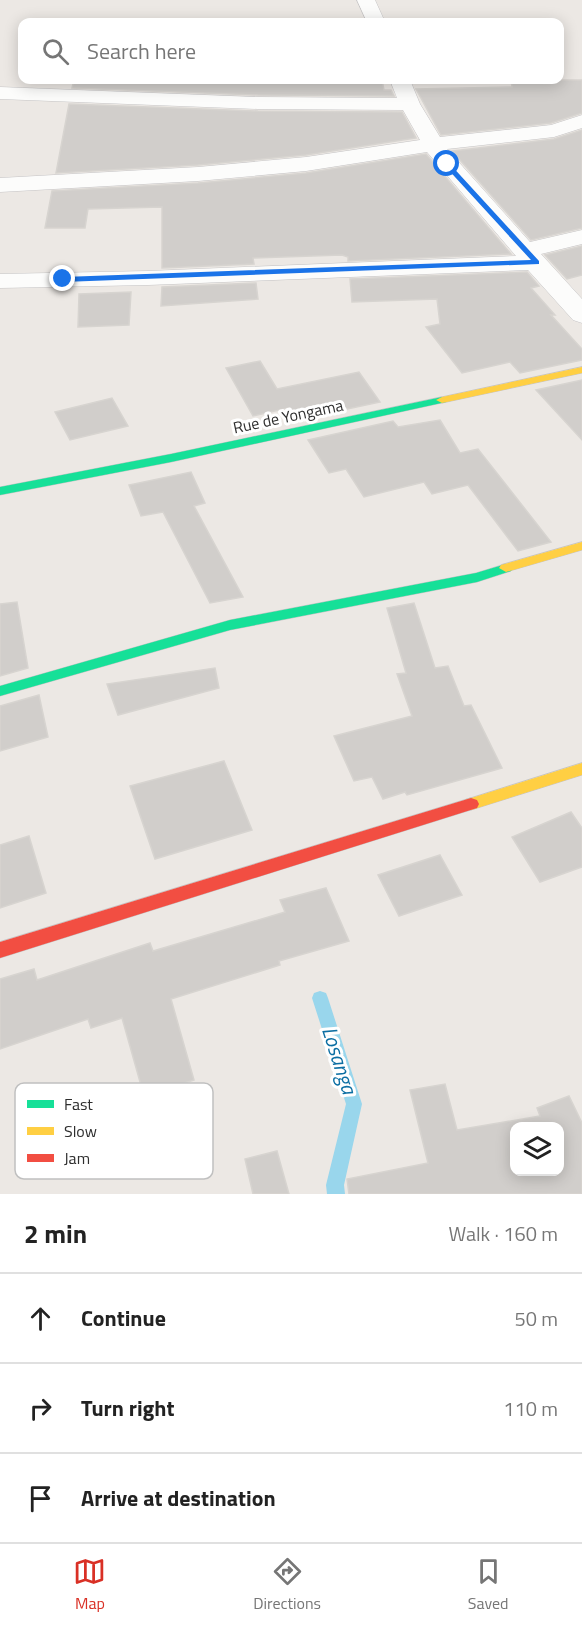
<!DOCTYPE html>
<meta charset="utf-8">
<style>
body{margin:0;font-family:"Titillium Web",sans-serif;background:#f6f6f6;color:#222}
.controls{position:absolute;right:18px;bottom:18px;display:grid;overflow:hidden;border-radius:12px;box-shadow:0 3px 15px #0003}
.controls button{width:54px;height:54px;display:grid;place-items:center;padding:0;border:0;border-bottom:2px solid #e0e0e0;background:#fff;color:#222;font:30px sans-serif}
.stop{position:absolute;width:18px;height:18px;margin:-14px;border:4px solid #1a73e8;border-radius:50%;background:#fff}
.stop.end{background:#1a73e8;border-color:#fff;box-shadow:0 2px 6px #0008}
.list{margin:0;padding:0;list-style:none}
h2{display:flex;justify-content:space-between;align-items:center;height:78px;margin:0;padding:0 24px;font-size:26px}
h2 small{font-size:20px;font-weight:400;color:#767676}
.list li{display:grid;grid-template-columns:39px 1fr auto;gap:18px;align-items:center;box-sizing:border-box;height:90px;padding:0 24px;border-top:2px solid #e0e0e0}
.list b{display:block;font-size:22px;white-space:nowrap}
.list em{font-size:20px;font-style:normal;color:#767676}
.icon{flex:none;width:33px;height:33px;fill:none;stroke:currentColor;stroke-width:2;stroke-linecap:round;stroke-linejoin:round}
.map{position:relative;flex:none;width:582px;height:1194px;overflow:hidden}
.search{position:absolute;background:#fff;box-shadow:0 3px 15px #0003;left:18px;right:18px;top:18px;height:66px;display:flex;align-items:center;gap:15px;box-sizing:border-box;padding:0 21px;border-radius:12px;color:#767676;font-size:22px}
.sheet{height:348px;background:#fff}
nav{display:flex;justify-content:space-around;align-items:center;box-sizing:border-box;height:84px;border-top:2px solid #e0e0e0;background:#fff;font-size:16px;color:#767676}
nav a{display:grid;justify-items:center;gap:3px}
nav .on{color:#d93025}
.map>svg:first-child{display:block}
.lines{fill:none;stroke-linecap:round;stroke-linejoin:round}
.stream{fill:#99d6ec;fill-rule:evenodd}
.building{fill:#d1cecb;stroke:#d7d4d0;stroke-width:1.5;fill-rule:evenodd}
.street-casing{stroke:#c5c4c5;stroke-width:1}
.fast-casing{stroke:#c5c4c5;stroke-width:1}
.slow-casing{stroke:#c5c4c5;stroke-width:1}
.jam-casing{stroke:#c5c4c5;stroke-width:1}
.street{fill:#fcfcfb;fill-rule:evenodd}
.fast{fill:#16e098;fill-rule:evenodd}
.slow{fill:#ffcf43;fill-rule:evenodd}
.jam{fill:#f24e42;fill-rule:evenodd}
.route{fill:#1a73e8}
.labels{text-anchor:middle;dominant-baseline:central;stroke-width:6;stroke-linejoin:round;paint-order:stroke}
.street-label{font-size:16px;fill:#2e2e2e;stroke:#fff}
.near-water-label{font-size:21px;font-style:italic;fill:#0d6fa3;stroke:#fff}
.key{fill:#fff;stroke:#c0c0c0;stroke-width:1.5}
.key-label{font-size:16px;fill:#2e2e2e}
</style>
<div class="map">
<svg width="582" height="1194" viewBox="0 0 582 1194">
<rect width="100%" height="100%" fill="#ece8e4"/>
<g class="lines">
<path class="stream" d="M320,991L326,993L328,998L362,1104L344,1185L345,1194H327L326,1185L346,1104L312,998L314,993Z"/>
</g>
<path class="building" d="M74,80H382L384,90H391L394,96L258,95L72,88Z
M511,80H582V113L551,123L441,135L416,89L512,87Z
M69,104L258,111L402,112L416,138L306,155L198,165L56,173Z
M582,130V228L531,240L452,151L554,139Z
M426,154L511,254L348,261V257L342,255L253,258L254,264L162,268V207L88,209L85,228H45L52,191L198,183L306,173Z
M582,246V275L567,279L545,255Z
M527,272L539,286L531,288L555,315H551L582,349V360L520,373L510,362L462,373L426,327L440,324L437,299L352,302L350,279Z
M256,283L258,299L161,306L162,287Z
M131,292L129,325L78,327L79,294Z
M260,361L277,389L359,372L380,402L296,420L288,408L253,416L226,368Z
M582,380V440L536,390Z
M112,398L128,426L70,440L55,412Z
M440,420L460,453L478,449L551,542L518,551L468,485L432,494L424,482L364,497L346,469L329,473L308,440L393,421L398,427Z
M191,472L205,503L194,506L243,597L210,603L163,512L141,516L129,485Z
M17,602L28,668L0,676V604Z
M414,603L435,668L448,666L464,706L471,705L502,768L407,795L405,792L383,799L372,777L354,781L334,736L412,716L397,674L406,673L387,608Z
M215,668L219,688L118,715L107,684Z
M39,695L48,737L0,751V706Z
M224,761L252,830L155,859L130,786Z
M571,812L582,828V867L540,882L512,837Z
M29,836L46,893L0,908V845Z
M440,855L462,895L399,916L378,875Z
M326,888L349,941L279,961L280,965L171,999L194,1080L144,1096L122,1018L91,1028L88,1019L0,1049V979L34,969L37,980L150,943L153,951L285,912L280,900Z
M445,1084L457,1130L540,1116L537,1108L569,1096L582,1123V1194H349L347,1179L428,1163L410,1090ZM514,1126H560V1172H514Z
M277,1151L289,1194H253L245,1159Z"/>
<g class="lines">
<g class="street-casing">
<path id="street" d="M357,0H375L385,22H367Z
M390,80H410L420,104L440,137L551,125L582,115V128L554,137L447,149L530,242L582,230V244L541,254L582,299V323L573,320L528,270L148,285L0,288V274L148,271L516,256L427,152L306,171L198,181L0,192V178L198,167L306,157L420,140L403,110L258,109L0,99V87L258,97L397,98Z"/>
</g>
<g class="fast-casing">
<path id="fast" d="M442,397L448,400L446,402L171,462L0,495V487L171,454Z
M506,564L513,568L511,571L477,582L230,630L0,696V686L230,620L476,573Z"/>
</g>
<g class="slow-casing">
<path id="slow" d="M582,367V373L442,403L436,400L442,397Z
M582,542V550L506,572L499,568L501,565Z
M582,763V775L471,810L465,808L463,804L465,800Z"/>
</g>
<g class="jam-casing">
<path id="jam" d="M471,798L477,800L479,804L477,808L0,958V942Z"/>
</g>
<use href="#street" class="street"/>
<use href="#fast" class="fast"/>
<use href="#slow" class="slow"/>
<use href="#jam" class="jam"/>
</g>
<path class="route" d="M444,163H449L539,261V264L63,282L60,279L63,277L531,260L444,165Z"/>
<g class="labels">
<g class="street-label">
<text transform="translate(288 416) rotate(-12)">Rue de Yongama</text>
</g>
<g class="near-water-label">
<text transform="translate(340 1060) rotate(72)">Losanga</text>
</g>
</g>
<rect x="15" y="1083" width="198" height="96" rx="9" class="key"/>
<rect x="27" y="1100" width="27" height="8" fill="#16e098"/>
<rect x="27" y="1127" width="27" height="8" fill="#ffcf43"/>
<rect x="27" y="1154" width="27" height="8" fill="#f24e42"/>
<g class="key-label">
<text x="64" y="1110">Fast</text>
<text x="64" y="1137">Slow</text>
<text x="64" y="1164">Jam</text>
</g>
</svg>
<div class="controls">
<button><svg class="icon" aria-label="layers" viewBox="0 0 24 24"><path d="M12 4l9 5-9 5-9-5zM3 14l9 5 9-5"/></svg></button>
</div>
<div class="stop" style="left:447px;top:164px"></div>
<div class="stop end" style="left:63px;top:279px"></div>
<div class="search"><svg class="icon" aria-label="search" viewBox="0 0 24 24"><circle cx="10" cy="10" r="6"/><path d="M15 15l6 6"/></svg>Search here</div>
</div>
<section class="sheet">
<h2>2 min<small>Walk · 160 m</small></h2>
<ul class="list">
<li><svg class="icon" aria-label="ahead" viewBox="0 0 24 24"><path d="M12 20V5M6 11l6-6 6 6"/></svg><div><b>Continue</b></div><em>50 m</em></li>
<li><svg class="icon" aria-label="right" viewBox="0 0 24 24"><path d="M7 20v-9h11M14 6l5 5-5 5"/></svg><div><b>Turn right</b></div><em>110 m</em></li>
<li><svg class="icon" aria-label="arrive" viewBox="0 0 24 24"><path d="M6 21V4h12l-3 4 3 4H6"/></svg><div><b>Arrive at destination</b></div></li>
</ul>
</section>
<nav>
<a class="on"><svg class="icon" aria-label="map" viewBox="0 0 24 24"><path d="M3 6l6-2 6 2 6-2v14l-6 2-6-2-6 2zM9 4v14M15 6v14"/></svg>Map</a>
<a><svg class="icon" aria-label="directions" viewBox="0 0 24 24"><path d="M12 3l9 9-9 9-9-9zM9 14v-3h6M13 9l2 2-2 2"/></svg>Directions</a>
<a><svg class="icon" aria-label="saved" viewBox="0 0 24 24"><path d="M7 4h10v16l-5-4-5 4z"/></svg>Saved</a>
</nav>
